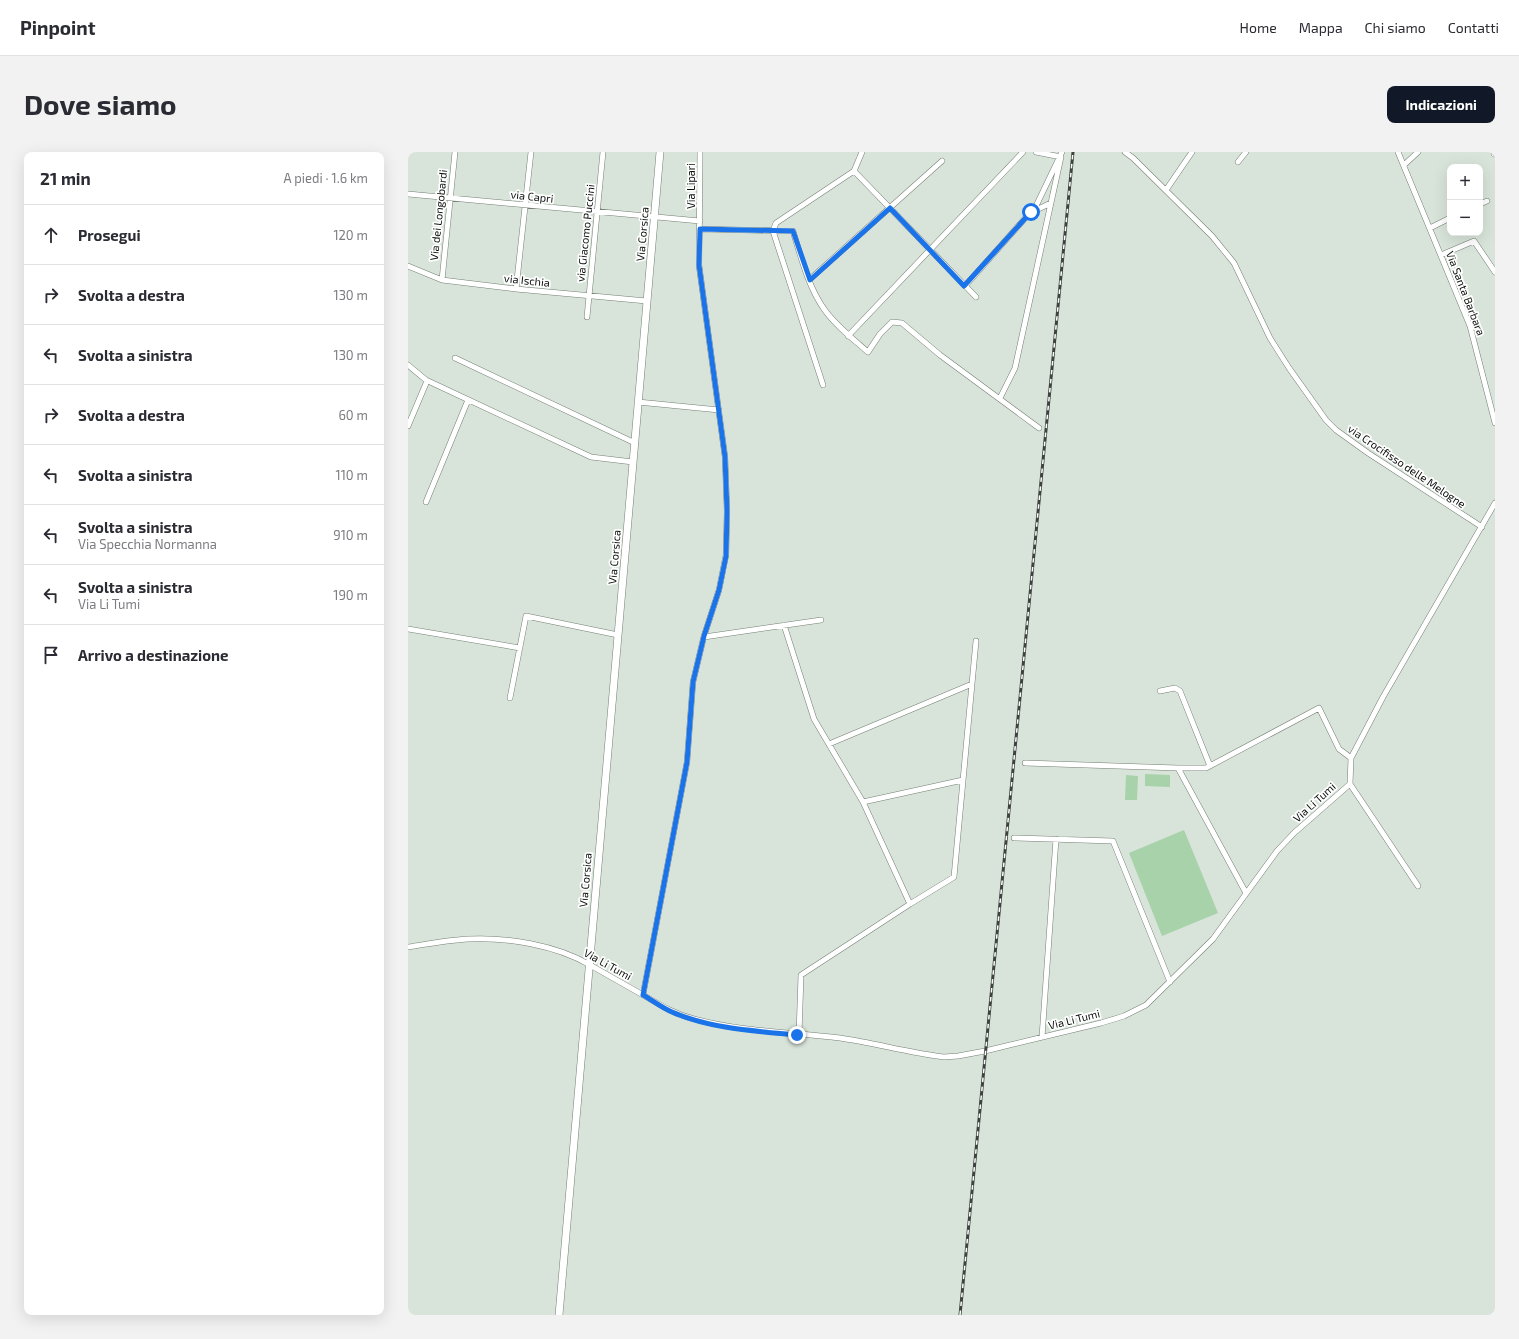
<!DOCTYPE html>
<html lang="it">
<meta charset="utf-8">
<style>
body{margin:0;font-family:"Exo 2",sans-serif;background:#f2f2f3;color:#2b2b33}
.controls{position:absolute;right:12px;top:12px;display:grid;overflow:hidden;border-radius:8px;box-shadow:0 4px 16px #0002}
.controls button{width:36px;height:36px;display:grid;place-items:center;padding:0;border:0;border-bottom:1px solid #e1e1e2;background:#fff;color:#2b2b33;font:20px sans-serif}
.stop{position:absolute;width:12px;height:12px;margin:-9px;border:3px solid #1a73e8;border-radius:50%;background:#fff}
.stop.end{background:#1a73e8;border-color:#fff;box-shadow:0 1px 4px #0008}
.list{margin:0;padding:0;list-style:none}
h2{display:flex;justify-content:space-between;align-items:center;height:52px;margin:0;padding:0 16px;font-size:17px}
h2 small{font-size:13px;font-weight:400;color:#7c7c81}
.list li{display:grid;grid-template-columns:26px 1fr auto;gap:12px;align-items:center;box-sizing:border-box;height:60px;padding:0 16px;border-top:1px solid #e1e1e2}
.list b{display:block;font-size:15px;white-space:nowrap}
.list p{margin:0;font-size:13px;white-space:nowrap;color:#7c7c81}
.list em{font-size:13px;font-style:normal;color:#7c7c81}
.icon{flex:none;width:22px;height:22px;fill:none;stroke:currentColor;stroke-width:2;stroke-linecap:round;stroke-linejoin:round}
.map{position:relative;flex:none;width:1087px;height:1163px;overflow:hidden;border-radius:8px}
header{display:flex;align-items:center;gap:24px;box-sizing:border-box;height:56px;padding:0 20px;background:#fff;border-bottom:1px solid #e1e1e2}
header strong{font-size:19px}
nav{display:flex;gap:22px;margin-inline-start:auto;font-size:14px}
.intro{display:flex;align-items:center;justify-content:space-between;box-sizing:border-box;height:96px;padding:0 24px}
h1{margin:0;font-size:28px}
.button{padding:10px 18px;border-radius:8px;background:#111827;color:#fff;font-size:14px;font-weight:700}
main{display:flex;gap:24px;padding:0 24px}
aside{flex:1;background:#fff;border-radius:8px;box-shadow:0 4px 16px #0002}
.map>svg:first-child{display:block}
.green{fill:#a7d2aa}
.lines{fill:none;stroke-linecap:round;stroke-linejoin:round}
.minor-casing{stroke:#757f75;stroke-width:6}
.secondary-casing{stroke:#757f75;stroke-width:8}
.minor{stroke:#fff;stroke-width:5}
.secondary{stroke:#fff;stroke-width:7}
.rail-casing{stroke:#3c423d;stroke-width:3}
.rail{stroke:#fff;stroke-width:1.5;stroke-dasharray:4.5;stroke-linecap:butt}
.route{stroke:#1a73e8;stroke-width:5}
.labels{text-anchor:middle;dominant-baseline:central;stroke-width:3.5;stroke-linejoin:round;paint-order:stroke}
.street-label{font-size:11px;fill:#090d0a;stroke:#fff}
</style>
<header>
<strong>Pinpoint</strong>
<nav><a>Home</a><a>Mappa</a><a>Chi siamo</a><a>Contatti</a></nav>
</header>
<div class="intro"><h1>Dove siamo</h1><a class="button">Indicazioni</a></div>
<main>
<aside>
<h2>21 min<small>A piedi · 1.6 km</small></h2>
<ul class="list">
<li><svg class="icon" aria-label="ahead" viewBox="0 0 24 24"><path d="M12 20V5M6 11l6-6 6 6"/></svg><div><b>Prosegui</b></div><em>120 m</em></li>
<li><svg class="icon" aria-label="right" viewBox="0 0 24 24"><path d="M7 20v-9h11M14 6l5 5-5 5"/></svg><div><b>Svolta a destra</b></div><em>130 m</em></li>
<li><svg class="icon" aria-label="left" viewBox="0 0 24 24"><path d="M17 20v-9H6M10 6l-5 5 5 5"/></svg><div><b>Svolta a sinistra</b></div><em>130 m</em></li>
<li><svg class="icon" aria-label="right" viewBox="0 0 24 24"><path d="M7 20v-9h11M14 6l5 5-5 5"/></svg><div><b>Svolta a destra</b></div><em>60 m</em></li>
<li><svg class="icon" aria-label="left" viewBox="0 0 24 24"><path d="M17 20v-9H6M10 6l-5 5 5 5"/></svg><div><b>Svolta a sinistra</b></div><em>110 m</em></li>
<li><svg class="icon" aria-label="left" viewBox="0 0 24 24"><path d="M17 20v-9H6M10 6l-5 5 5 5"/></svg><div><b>Svolta a sinistra</b><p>Via Specchia Normanna</p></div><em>910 m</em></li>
<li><svg class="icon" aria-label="left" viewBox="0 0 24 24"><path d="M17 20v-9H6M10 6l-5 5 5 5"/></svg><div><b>Svolta a sinistra</b><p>Via Li Tumi</p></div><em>190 m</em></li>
<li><svg class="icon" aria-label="arrive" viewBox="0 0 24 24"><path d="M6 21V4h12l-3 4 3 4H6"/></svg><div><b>Arrivo a destinazione</b></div></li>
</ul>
</aside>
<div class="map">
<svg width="1087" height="1163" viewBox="0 0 1087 1163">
<rect width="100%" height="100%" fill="#d8e4d9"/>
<path class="green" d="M737,622L762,623V635L737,634Z
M718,623L730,624L729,648H717Z
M776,678L810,761L754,784L721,701Z"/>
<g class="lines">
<g class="minor-casing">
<path id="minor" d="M717,0L725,6L804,84L826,111L862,186L881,216L918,268L928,278L960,301L1074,375
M990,0L1062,174L1087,271
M1086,2L1087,1
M830,10L838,0
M996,13L1010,0
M446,19L568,145
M758,38L784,0
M0,42L292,69
M1072,52L1079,49
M626,59L643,51
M1022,76L1042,66
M292,77L385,79C393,105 400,134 416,157C428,174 445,187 460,200L472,182L484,170L494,171L532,203L631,276
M1033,103L1066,89L1087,120
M0,114L34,128L108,137L239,149
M34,128L47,0
M401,128L534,9
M557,134L628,54L654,0
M108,137L123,0
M179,165L195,0
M440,184L615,0
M47,206L227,291
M0,213L18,228L183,305L225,310
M415,233L365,79L368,71L446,19L454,0
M592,246L607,216L653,5L628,0
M230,250L311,258
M0,274L19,229
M18,350L60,248
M376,473L406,567L455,650L502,752L393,823L391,883
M0,477L112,496
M296,485L413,468
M752,539L767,536L772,539L802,614
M102,546L118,464L210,483
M421,592L564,532
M617,611L770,616L838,741
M770,616H798L911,556L931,597L943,606
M942,632L1010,734
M455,650L555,628
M606,686L705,689L762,830
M502,752L546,725L568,489
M0,795C20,792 40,788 60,787C99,785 148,793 182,813C200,823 217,833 235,843C252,853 266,862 286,867C334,880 383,880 432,886C467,891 501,901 536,905L550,904L577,899L693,871L716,864L738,853L805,787L869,699L886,681L942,632L943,606L975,545L1087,351
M235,843L279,610L285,530L296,484L311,438L318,403L319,359L317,305L291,113L292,0
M634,885L648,687"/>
</g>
<g class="secondary-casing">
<path id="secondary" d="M151,1163L252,0"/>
</g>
<use href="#minor" class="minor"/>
<use href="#secondary" class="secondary"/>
<g class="rail-casing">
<path id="rail" d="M552,1163L665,0"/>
</g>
<use href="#rail" class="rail"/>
</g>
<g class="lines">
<path class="route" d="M389,883C348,879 303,877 264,860C254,856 244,848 235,843L279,610L285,530L296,484L311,438L318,404L319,359L317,305L291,113L292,77L385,79L402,128L482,56L556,134L623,60"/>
</g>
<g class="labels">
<g class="street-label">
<text transform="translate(282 34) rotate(-90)">Via Lipari</text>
<text transform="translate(124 44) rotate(6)">via Capri</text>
<text transform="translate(30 63) rotate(-84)">Via dei Longobardi</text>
<text transform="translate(177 81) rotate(-84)">via Giacomo Puccini</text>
<text transform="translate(234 82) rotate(-85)">Via Corsica</text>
<text transform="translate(119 128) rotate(6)">via Ischia</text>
<text transform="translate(1058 141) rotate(69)">Via Santa Barbara</text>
<text transform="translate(999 314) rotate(34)">via Crocifisso delle Melogne</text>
<text transform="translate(206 405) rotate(-85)">Via Corsica</text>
<text transform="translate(906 650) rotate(-42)">Via Li Tumi</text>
<text transform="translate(177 728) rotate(-85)">Via Corsica</text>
<text transform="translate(200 812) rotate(29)">Via Li Tumi</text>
<text transform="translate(666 867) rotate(-14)">Via Li Tumi</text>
</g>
</g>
</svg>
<div class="controls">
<button>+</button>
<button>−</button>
</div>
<div class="stop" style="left:623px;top:60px"></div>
<div class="stop end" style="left:389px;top:883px"></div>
</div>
</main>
